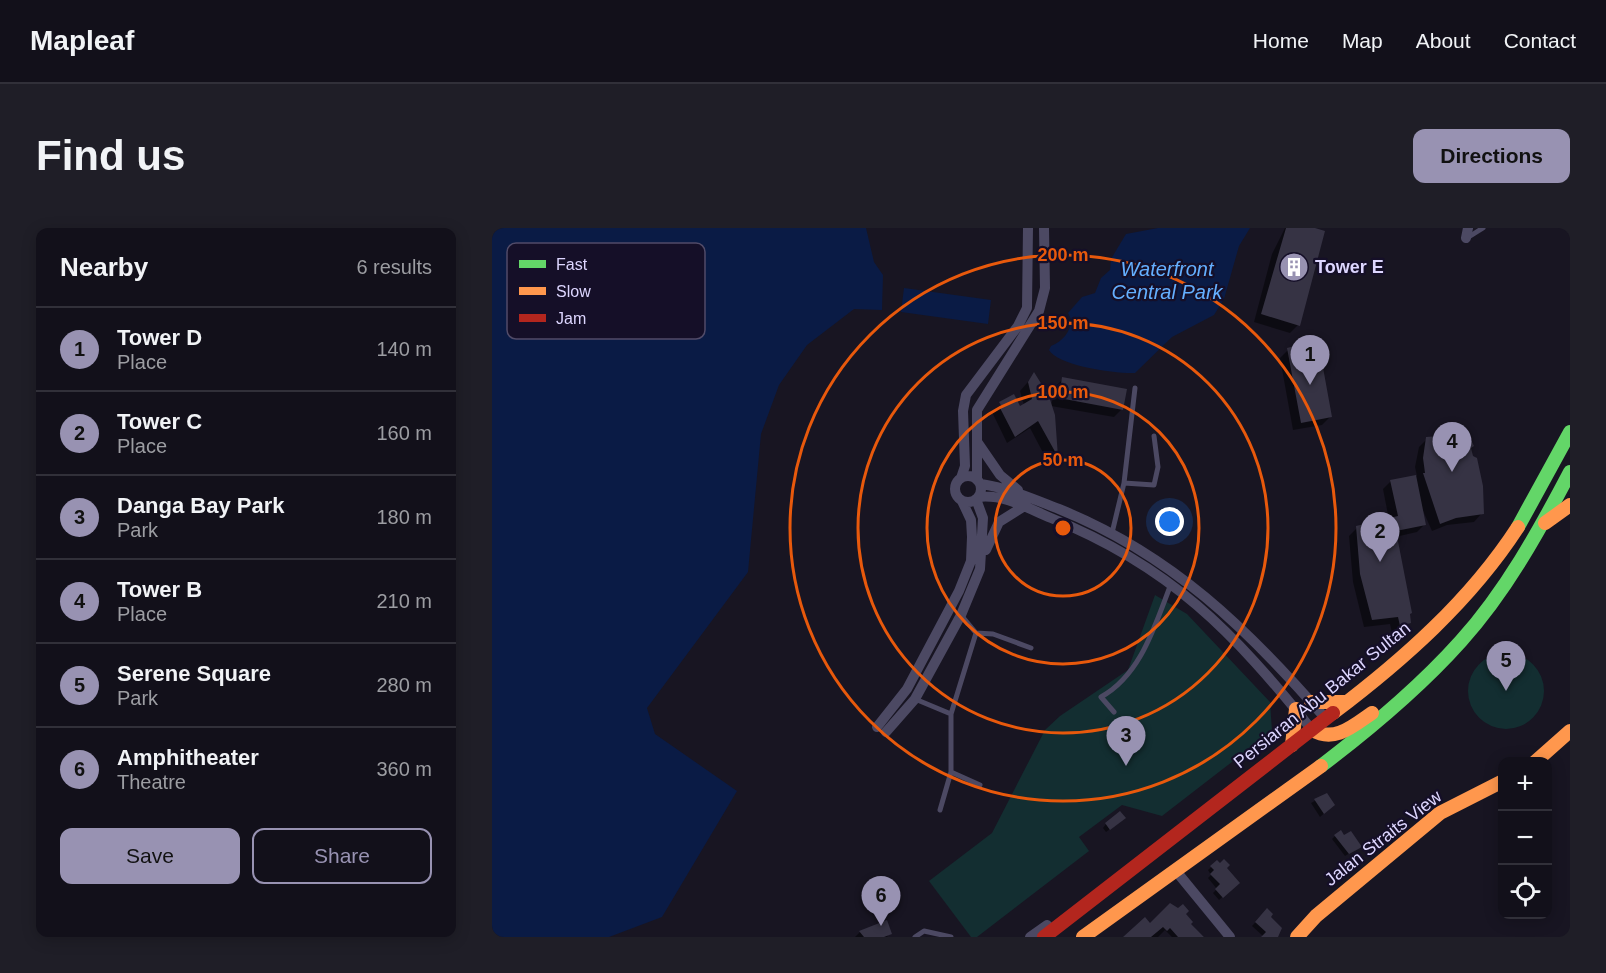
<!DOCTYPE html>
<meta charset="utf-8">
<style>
body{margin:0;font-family:Helvetica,sans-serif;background:#1f1e27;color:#f1f3f6}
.controls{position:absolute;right:18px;bottom:18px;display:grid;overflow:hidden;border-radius:12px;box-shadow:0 3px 15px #0003}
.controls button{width:54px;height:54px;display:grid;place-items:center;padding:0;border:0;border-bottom:2px solid #313039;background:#12101a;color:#f1f3f6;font:30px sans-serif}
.you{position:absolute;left:678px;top:294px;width:21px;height:21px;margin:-15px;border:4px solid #fff;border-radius:50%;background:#1a73e8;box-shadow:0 0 0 9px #1a73e833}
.badge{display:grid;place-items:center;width:39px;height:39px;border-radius:50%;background:#9892b2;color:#111;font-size:20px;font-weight:700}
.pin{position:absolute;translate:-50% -50px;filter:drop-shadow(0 2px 3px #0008)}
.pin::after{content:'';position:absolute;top:32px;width:21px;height:18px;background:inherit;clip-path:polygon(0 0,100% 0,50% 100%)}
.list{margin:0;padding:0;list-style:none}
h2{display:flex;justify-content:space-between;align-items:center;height:78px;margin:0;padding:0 24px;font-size:26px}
h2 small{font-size:20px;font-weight:400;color:#9c9da2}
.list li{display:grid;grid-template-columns:39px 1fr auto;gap:18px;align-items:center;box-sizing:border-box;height:84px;padding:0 24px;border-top:2px solid #313039}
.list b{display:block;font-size:22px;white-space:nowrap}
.list p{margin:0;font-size:20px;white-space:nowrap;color:#9c9da2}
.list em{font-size:20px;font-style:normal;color:#9c9da2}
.actions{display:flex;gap:12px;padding:18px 24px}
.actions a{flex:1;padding:14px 0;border:2px solid #9892b2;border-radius:12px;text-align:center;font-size:21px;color:#9892b2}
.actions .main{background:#9892b2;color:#111}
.icon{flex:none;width:33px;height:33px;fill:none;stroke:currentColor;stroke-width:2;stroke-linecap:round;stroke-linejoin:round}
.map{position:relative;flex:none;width:1078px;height:709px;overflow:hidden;border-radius:12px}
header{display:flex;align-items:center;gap:36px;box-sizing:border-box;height:84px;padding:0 30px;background:#12101a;border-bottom:2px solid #313039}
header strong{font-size:28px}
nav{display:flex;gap:33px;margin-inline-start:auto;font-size:21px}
.intro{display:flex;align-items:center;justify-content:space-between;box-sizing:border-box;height:144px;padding:0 36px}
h1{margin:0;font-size:42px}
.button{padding:15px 27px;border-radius:12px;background:#9892b2;color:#111;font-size:21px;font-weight:700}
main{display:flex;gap:36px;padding:0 36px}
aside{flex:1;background:#12101a;border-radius:12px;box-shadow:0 3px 15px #0003}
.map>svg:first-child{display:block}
.green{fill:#132e31}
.water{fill:#0a1b45}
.shadow{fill:#0007}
.building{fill:#363344}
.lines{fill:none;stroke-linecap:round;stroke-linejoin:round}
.lane{stroke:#4c4963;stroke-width:5}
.street{stroke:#4c4963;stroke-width:10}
.fast{stroke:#63d668;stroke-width:14}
.slow{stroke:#ff974d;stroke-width:14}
.jam{stroke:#b3261e;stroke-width:14}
.ring{fill:none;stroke:#e8590c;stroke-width:3}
.labels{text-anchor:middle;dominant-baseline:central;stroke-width:4.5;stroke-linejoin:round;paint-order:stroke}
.poi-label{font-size:18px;font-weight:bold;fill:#ddd6ff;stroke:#150f28;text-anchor:start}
.street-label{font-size:18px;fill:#ddd6ff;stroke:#150f28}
.water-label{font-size:20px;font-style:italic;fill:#64afff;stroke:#150f28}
.key{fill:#150f28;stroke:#514b68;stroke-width:1.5}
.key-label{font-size:16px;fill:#ddd6ff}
.centre{fill:#e8590c;stroke:#150f28;stroke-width:3}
.ring-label{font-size:18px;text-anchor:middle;font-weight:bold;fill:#e8590c;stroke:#150f28;stroke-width:4.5;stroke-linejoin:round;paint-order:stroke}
</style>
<header>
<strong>Mapleaf</strong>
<nav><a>Home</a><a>Map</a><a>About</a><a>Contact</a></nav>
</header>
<div class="intro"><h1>Find us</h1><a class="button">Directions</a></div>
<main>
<aside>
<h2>Nearby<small>6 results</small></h2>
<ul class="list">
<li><span class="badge">1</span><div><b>Tower D</b><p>Place</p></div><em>140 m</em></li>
<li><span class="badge">2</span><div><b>Tower C</b><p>Place</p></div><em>160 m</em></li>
<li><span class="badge">3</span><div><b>Danga Bay Park</b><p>Park</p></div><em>180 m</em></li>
<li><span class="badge">4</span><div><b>Tower B</b><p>Place</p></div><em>210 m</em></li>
<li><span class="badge">5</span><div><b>Serene Square</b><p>Park</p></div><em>280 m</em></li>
<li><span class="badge">6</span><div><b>Amphitheater</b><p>Theatre</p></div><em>360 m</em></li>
</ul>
<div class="actions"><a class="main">Save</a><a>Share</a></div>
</aside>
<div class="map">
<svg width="1078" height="709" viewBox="0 0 1078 709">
<rect width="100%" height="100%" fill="#181522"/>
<path class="green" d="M663,367L695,386L778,474L780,503L670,588L630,577L587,609L597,623L485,709H479L437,653L500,605L553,502L568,488L636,442Z
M976 463a38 38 0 1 1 76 0a38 38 0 1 1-76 0Z"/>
<path class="water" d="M0,0H374L382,34L391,47L390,82L362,81L315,117L287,157L269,206L256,344L155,480L163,506L245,563L170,689L117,709H0Z
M666,0H758L747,18L732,71L722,87L680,109L643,145C625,146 566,138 557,122L559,118C571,113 577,105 580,93L576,85L590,69L603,65L609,50L618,42L619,31L634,6Z
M412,60L499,72L496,96L409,84Z"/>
<path class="shadow" d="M793,0H818L806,97L798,105L762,94L780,26Z
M796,122L838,189L830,197L801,202L788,130Z
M542,147L562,187L564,229L557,236L538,200L515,215L500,184L521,169L527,180L532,177L528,163Z
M571,151L630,181L622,189L559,178L563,159Z
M935,211L977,220L990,285L982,294L955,297L940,303L928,276L933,296L925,304L903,309L918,394L910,402L900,405L898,396L872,399L861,354L857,308L865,300L897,292L891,261L899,253L925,248L923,239L927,219Z
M834,567L837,581L828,589L819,575Z
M628,594L614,604L611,600L614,596Z
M843,608L868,619L853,628L840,611Z
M725,634L746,655L727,672L721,665L725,661L716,650L719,647L716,642Z
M775,682L777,689L788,700L771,708L760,698Z
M692,686L697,696L712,709H680L673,702L666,709H633L658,697Z
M368,704L398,705L395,709H363Z"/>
<path class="building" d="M794,0H823L833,3L808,98L769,86Z
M826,112L840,189L809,195L795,120Z
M542,144L550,157L553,156L563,187L566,229L546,193L523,209L508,180L510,179L507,174L522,166L528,178L540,171L536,154Z
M570,149L635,161L631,182L567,170Z
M973,200L982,218L979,220L981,228L985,230L991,258L992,286L964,290L948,296L931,245H933L931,230L934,209L962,207Z
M924,247L934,297L904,303L920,385L918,386L919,395L908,398L906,389L880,392L868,346L864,298L906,288L898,252Z
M835,565L843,577L832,586L822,571Z
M628,583L634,590L618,602L613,595Z
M849,602L852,607L859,603L870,619L857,626L842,607Z
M732,631L738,637L735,640L748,655L731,670L723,661L728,656L718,646L722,642L718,638L725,632L728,635Z
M678,675L686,680L691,676L697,683L694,686L701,694L699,696L712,709H686L678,700L675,703L671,699L659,709H631L653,689L658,695Z
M775,680L781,686L779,689L790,700L786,709H769L774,704L763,694Z
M395,692L400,706L392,709H372L367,703Z"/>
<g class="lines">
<path class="lane" d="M975,10L991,0
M632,255L662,257L666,239L662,208
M620,305L632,255L643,160
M469,387L484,405L501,406L539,420
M423,471L459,486L484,405
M622,484L609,469C649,447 663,397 679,356
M459,544L488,557
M448,582L459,544V486
M423,709L432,703L459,709"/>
<path class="street" d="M974,10L976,0
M486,215L508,247L526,262
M463 261a13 13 0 1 1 26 0a13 13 0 1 1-26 0Z
M469,250L473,238L471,183L474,167L526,98L535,80L536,0
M485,252V182L547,83L553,60L552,0
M489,256C516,260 541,271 567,281C679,326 756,401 834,491
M486,269C513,266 535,280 559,290C678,338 742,404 820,502
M494,322L507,294L534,277
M385,499L415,461L467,363L479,333L480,309L479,292L470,273
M394,504L423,471L469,387L488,341L491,290L484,271
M684,643L738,709
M538,709L555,697"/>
<path class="fast" d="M1026,299L1078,204
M829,538C879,500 927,460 969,413C1014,363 1047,303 1078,244"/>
<path class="slow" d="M1053,295L1078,277
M819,474H854
M841,485C911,432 978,373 1026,299
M820,502C843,515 861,498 880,485
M800,517L804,481
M1043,534L1078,503
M591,709L829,538
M805,709L824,688L948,585L1011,553"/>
<path class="jam" d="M552,709L841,485"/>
</g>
<g class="ring">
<circle cx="571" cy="300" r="68"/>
<circle cx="571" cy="300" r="136"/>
<circle cx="571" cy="300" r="205"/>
<circle cx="571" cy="300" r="273"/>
</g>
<defs>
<g id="building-disc" transform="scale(1.5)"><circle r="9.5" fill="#9892b2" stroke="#150f28"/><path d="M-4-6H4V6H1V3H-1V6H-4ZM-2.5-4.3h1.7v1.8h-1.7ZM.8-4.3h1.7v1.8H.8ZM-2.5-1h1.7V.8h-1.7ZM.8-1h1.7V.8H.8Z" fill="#fff"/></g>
</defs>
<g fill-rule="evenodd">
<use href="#building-disc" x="802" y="39"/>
</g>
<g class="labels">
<g class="poi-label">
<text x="823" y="39">Tower E</text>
</g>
<g class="street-label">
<text transform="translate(830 467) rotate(-39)">Persiaran Abu Bakar Sultan</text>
<text transform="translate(891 610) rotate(-38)">Jalan Straits View</text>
</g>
<g class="water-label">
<text x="675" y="41">Waterfront<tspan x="675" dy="23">Central Park</tspan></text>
</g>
</g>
<rect x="15" y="15" width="198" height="96" rx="9" class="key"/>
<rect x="27" y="32" width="27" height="8" fill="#63d668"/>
<rect x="27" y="59" width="27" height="8" fill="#ff974d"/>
<rect x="27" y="86" width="27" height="8" fill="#b3261e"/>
<g class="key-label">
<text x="64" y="42">Fast</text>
<text x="64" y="69">Slow</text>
<text x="64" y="96">Jam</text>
</g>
<circle cx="571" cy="300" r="9" class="centre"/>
<g class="ring-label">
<text x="571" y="33">200 m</text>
<text x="571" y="101">150 m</text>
<text x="571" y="170">100 m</text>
<text x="571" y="238">50 m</text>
</g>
</svg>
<div class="controls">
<button>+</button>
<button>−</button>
<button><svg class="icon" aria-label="locate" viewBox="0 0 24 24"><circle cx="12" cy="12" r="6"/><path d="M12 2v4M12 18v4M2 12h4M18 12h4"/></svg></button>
</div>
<div class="you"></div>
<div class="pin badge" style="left:818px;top:157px">1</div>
<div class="pin badge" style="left:888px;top:334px">2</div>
<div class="pin badge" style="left:634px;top:538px">3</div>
<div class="pin badge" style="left:960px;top:244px">4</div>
<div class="pin badge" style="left:1014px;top:463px">5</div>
<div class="pin badge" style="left:389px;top:698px">6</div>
</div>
</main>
